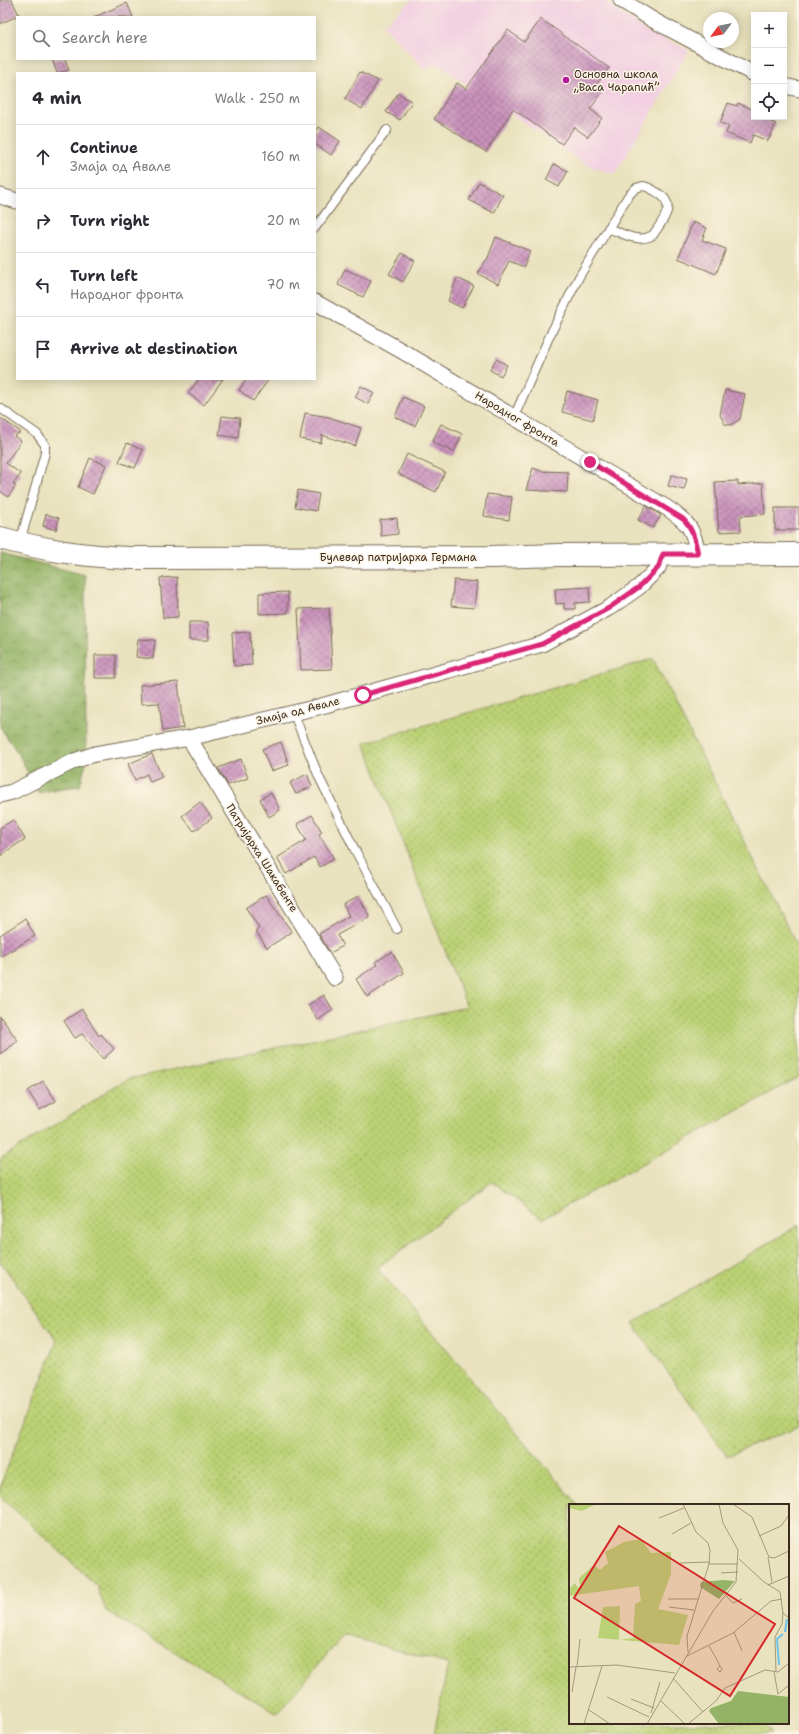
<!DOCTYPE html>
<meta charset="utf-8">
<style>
body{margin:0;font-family:"Shantell Sans",sans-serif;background:#f7f7f7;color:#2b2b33}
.controls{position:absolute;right:12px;top:12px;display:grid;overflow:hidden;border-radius:0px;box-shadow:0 2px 10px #0003}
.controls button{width:36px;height:36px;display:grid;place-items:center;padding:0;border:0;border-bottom:1px solid #e1e1e2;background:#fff;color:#2b2b33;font:20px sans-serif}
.compass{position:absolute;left:703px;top:12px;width:36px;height:36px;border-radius:50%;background:#fff;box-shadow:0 2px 10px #0003;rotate:238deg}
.stop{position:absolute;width:12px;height:12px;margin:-9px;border:3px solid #db2777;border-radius:50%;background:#fff}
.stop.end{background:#db2777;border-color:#fff;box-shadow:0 1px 4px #0008}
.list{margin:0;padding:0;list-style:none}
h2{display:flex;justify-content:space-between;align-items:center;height:52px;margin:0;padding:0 16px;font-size:17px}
h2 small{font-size:13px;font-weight:400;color:#7c7c81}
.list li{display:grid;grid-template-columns:26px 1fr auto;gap:12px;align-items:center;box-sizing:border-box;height:64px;padding:0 16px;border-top:1px solid #e1e1e2}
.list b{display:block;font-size:15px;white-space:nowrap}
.list p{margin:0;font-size:13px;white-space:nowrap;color:#7c7c81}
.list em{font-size:13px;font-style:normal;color:#7c7c81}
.icon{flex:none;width:22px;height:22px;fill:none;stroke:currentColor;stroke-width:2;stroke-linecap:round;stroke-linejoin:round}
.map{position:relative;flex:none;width:799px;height:1734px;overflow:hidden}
.search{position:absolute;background:#fff;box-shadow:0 2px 10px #0003;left:16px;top:16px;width:300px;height:44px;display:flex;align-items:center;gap:10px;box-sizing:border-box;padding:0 14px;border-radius:0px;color:#7c7c81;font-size:15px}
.panel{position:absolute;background:#fff;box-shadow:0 2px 10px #0003;left:16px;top:72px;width:300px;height:308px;border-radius:0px}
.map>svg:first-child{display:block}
.built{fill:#f2cfe1}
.grass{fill:url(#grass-dots);stroke:#7b7e4a}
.forest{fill:url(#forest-crowns);stroke:#686e42}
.building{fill:url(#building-cross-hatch)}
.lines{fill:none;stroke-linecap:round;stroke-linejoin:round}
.service-casing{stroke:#786a56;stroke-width:10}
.minor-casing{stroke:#786a56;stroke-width:17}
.secondary-casing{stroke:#786a56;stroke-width:24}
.service{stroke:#fff;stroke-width:8}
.minor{stroke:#fff;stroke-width:15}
.secondary{stroke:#fff;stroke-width:22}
.route{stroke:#db2777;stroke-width:5}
.poi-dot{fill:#b5179e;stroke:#fcf5e5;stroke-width:1.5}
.labels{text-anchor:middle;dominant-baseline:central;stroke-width:3;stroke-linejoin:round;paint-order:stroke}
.poi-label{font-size:11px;fill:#3b2a1e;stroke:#fcf5e5;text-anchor:start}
.street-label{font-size:11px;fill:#3b2a1e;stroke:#fcf5e5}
.inset-river{fill:none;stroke:#6dc3ea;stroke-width:2}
.inset-road{fill:none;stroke:#a3987e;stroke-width:1}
.view{fill:#d62828;fill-opacity:0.15;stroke:#d62828;stroke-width:2}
.inset-edge{fill:none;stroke:#3b2a1e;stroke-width:2}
</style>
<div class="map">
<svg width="799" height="1734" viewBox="0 0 799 1734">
<defs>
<pattern id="grass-dots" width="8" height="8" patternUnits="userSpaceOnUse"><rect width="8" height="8" fill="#bbd175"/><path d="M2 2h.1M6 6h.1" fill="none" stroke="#99aa5f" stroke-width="1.8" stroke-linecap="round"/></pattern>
<pattern id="forest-crowns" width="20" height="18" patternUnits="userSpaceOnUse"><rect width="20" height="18" fill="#94b366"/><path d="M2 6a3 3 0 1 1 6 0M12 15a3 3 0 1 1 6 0" fill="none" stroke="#7a9253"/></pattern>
<pattern id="building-cross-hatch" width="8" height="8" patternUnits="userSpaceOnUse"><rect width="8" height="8" fill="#c992bc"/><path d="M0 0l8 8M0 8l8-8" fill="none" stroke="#a47798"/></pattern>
</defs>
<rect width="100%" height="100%" fill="#fcf5e5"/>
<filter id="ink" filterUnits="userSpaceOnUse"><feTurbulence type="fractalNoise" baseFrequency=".025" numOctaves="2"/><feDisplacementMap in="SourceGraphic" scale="8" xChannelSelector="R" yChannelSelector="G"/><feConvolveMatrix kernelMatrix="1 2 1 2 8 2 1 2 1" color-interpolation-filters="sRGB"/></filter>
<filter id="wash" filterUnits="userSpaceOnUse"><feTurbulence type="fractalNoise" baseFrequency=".012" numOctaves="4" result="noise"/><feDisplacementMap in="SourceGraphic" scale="16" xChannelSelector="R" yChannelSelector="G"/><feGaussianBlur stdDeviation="0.9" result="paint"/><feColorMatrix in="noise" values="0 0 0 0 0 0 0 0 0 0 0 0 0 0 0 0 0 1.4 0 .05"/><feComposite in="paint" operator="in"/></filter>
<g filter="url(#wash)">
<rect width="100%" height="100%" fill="#e9e2be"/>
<path class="built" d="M412,0H603L646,31L689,50L615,174L586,165L436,63L426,70L383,25Z"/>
<path class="grass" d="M653,659L799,950V1077L542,1219L492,1182L377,1268L578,1505H570V1723H763L772,1734H434L448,1664L344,1635L277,1713L106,1611L97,1586L0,1496V1486L57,1341L0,1261V1159L128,1079L467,1007L364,743Z
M799,1225V1426L727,1456L633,1323Z"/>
<path class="forest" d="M0,553L85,575L86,762L80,786L62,788L38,793L18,753L0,727Z"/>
<g id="blocks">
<path class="building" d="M0,0H12L19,15L0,24Z
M127,3L133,17H94Z
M541,19L609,68L594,88L602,93L590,109L602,118L588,137L574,127L562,144L513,109L486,152L434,119L457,83L466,89L508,30L524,42Z
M52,59H65L69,70L57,73Z
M360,72L378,81L362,109L345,99Z
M398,93L412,102L400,120L386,112Z
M728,103L737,106L738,103L754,110V117H760L776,124L768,141L753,135L750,143L726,133L729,126L720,123Z
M319,127L340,141L331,155L315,144V133Z
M554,164L568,171L559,187L546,180Z
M479,182L503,195L494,213L469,200Z
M693,222L707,228L702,240L726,249L716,274L678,258Z
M496,237L530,251L524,267L509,261L498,284L478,274L486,260H487Z
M402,253L415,261L403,282L389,274Z
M345,269L371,281L363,297L338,285Z
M457,278L474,286L462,308L448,301Z
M496,359L507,365L501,376L490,370Z
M199,379H223L204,405L188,393Z
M247,379H269L253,401L239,390Z
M361,386L374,393L368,404L355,397Z
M725,390L745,394L740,419L731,425L725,424L720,415Z
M567,391L598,400L593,420L562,412Z
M403,397L424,406L415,426L395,417Z
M305,413L329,417L361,428L355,446L322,435L321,443L300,439Z
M222,416L240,418L238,438L219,435Z
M0,418L21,432L14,436L21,441L6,463L21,474L13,484L16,486L8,497L0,491Z
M441,424L462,434L454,452L432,442Z
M127,443L143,450L135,468L119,462Z
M407,454L445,472L436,492L398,474Z
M90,458L106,465L93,494L78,487Z
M533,468L541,471L568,472L567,492L526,490Z
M671,475L687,479L684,490L668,486Z
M738,481V485L763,483L765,514L740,516L741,531L719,532L715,482Z
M298,490L319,494L316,511L295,507Z
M487,494L512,497L509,520L484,516Z
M646,506L661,515L653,528L638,520Z
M775,508H799V530H775Z
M46,514L59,518L56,530L43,526Z
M397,518L398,534L381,536L380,520Z
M177,577L178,617L163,618L160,578Z
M454,580L477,582L474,608L451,606Z
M589,587L590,602L575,603V609H564V603L556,604L555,589Z
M288,592V613L259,614V593Z
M329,608L332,669L301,670L298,609Z
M189,622H208L209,640H189Z
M250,632L252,665L234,666L232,633Z
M138,639L155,640L153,659L136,657Z
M95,655H116V678H95Z
M178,682L183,728L163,731L159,703L141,704L140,685Z
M281,742L289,765L271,771L262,749Z
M152,754L162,777L150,782L147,774L135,780L128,764Z
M241,759L248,778L228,785L218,768Z
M307,774L312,786L296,794L290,783Z
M271,793L280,810L269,817L260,799Z
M200,802L212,818L194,831L182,816Z
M312,815L322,832L319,834L334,859L320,867L314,857L286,874L277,858L306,840L297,824Z
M13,820L25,839L0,856V828Z
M266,895L292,932L267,948L256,931L259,928L246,908Z
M358,896L370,917L337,935L343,946L330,953L319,934L349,916L343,905Z
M25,919L35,936L0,957V935Z
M392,952L404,973L367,997L356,979L377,965L375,962Z
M324,995L333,1010L318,1020L308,1005Z
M82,1009L99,1036L101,1034L114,1049L103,1059L82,1034L75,1038L64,1021Z
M0,1016L18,1041L0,1054Z
M43,1081L56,1101L40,1110L28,1091Z"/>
</g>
</g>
<g filter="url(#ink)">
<use href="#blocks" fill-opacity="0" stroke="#786a56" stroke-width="1"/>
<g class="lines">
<g class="service-casing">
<path id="service" d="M315,228L387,130
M0,408L37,434L45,445V453L20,542
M514,417L550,335L579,277L628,196L636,188L643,186C649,187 653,190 658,193C678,205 662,221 653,235C638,244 622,233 608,228
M293,712L319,777L354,848L397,929"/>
</g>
<g class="minor-casing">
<path id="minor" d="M621,0L653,20L754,74
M784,86L799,89
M0,196L17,201
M315,302L402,351L667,508C689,523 693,528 698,554
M189,738L335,978
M0,795L12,792L74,761L95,754L189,738L318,707L542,644L609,608L639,587L658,568L663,554"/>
</g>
<g class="secondary-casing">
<path id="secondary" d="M0,538C45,550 82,556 129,558L491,557L559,555L799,554"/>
</g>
<use href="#service" class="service"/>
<use href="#minor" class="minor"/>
<use href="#secondary" class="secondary"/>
</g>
</g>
<g class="lines" filter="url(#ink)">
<path class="route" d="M363,695L542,644L609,608L639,587L658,568L663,554H698C695,541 693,528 683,519L590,462"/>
</g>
<circle class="poi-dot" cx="566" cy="80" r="4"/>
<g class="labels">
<g class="poi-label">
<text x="574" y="74">Основна школа<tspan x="574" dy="13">„Васа Чарапић”</tspan></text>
</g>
<g class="street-label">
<text transform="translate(517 419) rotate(31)">Народног фронта</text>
<text x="398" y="557">Булевар патријарха Германа</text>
<text transform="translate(298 711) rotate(-14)">Змаја од Авале</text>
<text transform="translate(262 858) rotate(58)">Патријарха Шакабенте</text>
</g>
</g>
<g transform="translate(569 1504)">
<rect width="220" height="220" fill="#e9e2be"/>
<path d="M0,0H27L13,7L0,4ZM72,35L82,49L102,48V70L89,105L119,111L110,141L29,134L34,103L51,102L50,136L64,134L66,100L72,97L70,82L0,92V85L6,79L9,84L11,82L10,74L25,61L31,66L39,59L36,48L55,38Z" fill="#bbd175"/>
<path d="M154,76L166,77L150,95L131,83L132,78ZM169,187L220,193V220H150L140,207L142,204L162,197Z" fill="#94b366"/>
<path class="inset-river" d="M216,128L218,115M210,161L208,135L214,130"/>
<path class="inset-road" d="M114,0L127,28L139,39L141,46L140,60L118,132L119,148M164,0L183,13L200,53L205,54L220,47M90,14L115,4M103,30L122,19M190,32L212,22L220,11M199,53L203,78M170,55L195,78L211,88L214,109L220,114M111,59L141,58M140,60H169M152,69L169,68M199,81L220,72M156,91L164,99L173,95M99,95H129M100,103L125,106M165,128L173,147M140,142L147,154L151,162L153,165L151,168L148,165L151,162M118,152L164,129L202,97L213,95M0,163L48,161L106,169M8,163L11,135M205,168L209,190L220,181M207,168L206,133L213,120L214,109M104,174L134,208M3,188L7,163M38,193L80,213M62,195L85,204M92,197L116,220M20,206L41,220M82,209L91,178M15,220L33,162M78,220L144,107L167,78L169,46L154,19L150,0M119,220L147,197L156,184L196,166L209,168L220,159"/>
<path class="view" d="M50,22L206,120L161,192L5,94Z"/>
<rect width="220" height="220" class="inset-edge"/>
</g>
</svg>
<div class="controls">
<button>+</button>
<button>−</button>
<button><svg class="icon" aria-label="locate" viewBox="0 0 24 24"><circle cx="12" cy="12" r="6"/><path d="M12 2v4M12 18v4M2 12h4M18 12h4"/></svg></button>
</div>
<svg class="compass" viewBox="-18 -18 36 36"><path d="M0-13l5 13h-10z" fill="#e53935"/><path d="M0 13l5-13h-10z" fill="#7c7c81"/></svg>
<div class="stop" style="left:363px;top:695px"></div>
<div class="stop end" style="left:590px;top:462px"></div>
<div class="search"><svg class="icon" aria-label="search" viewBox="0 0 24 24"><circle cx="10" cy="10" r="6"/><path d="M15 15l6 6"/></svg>Search here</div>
<section class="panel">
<h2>4 min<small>Walk · 250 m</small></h2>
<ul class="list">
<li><svg class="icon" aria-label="ahead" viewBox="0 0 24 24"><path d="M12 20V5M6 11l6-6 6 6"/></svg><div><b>Continue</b><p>Змаја од Авале</p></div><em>160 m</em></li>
<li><svg class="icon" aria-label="right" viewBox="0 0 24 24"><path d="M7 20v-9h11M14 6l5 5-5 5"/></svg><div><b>Turn right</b></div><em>20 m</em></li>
<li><svg class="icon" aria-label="left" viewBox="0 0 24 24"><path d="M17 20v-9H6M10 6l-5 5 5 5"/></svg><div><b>Turn left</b><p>Народног фронта</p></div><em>70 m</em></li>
<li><svg class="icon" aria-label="arrive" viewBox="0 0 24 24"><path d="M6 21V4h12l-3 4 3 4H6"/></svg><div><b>Arrive at destination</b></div></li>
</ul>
</section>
</div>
